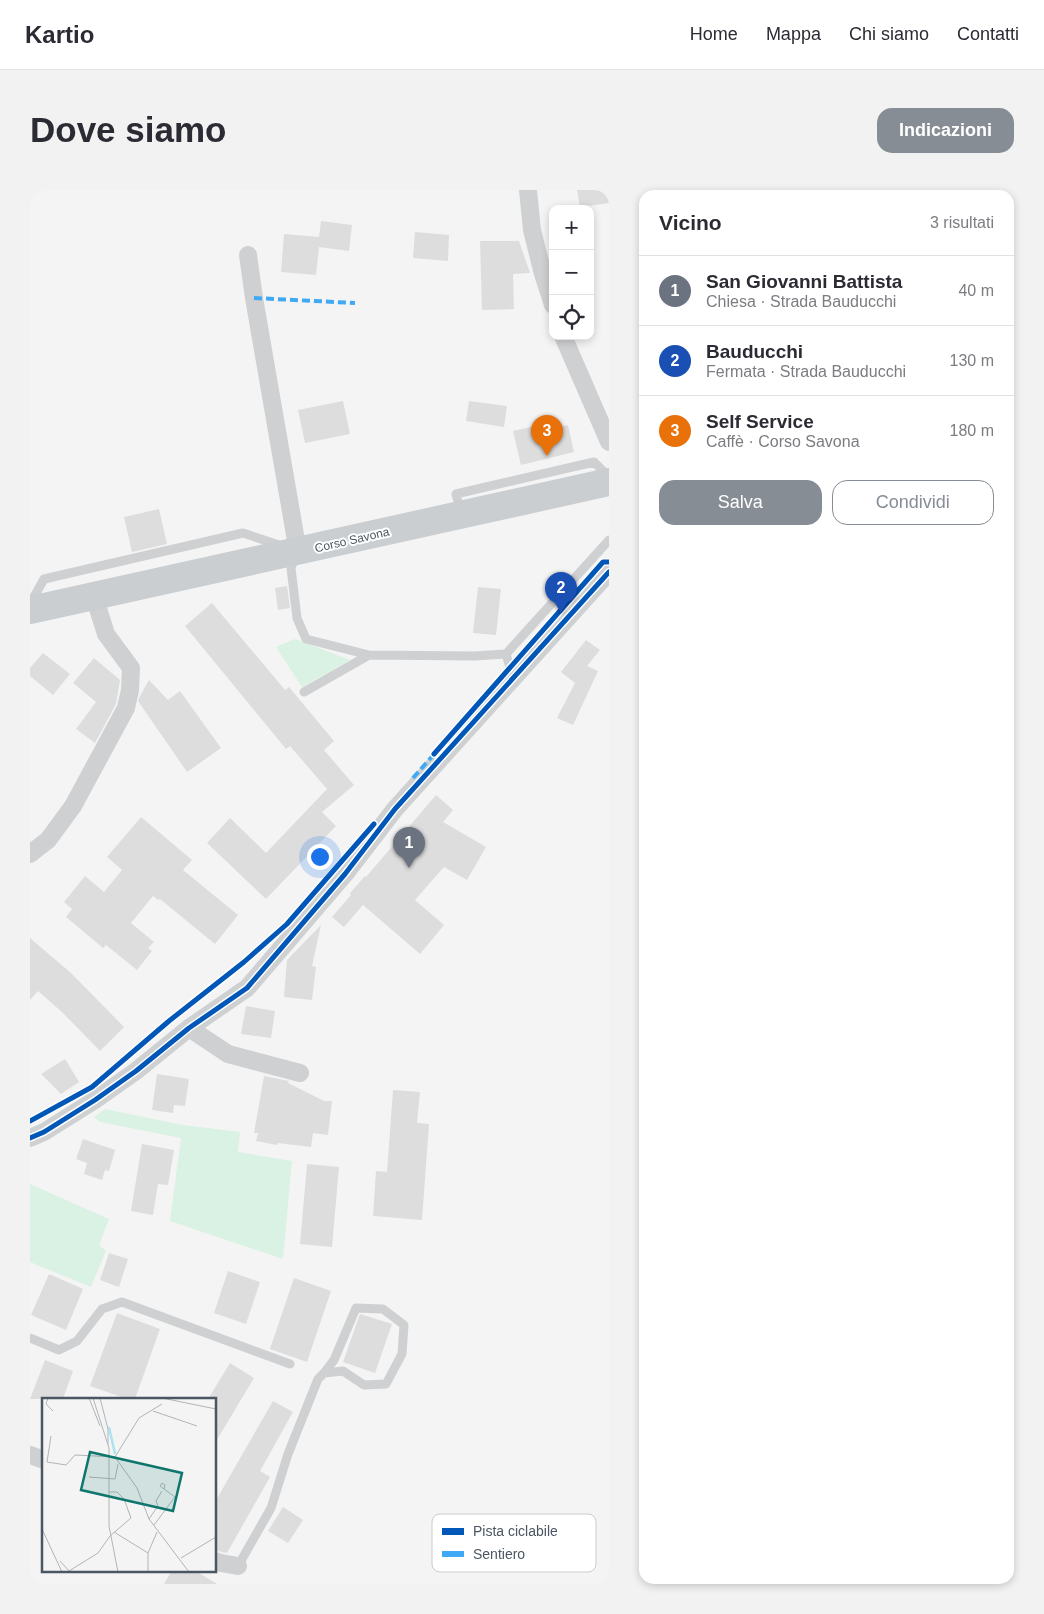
<!DOCTYPE html>
<html lang="it">
<meta charset="utf-8">
<style>
body{margin:0;font-family:Helvetica,sans-serif;background:#f2f2f3;color:#2b2b33}
.controls{position:absolute;right:15px;top:15px;display:grid;overflow:hidden;border-radius:10px;box-shadow:0 2px 8px #0003}
.controls button{width:45px;height:45px;display:grid;place-items:center;padding:0;border:0;border-bottom:1px solid #e1e1e2;background:#fff;color:#2b2b33;font:25px sans-serif}
.you{position:absolute;left:289px;top:666px;width:18px;height:18px;margin:-12px;border:4px solid #fff;border-radius:50%;background:#1a73e8;box-shadow:0 0 0 8px #1a73e833}
.badge{display:grid;place-items:center;width:32px;height:32px;border-radius:50%;background:#868d94;color:#fff;font-size:16px;font-weight:700}
.pin{position:absolute;translate:-50% -41px;filter:drop-shadow(0 1px 2px #0008)}
.pin::after{content:'';position:absolute;top:26px;width:18px;height:15px;background:inherit;clip-path:polygon(0 0,100% 0,50% 100%)}
.list{margin:0;padding:0;list-style:none}
h2{display:flex;justify-content:space-between;align-items:center;height:65px;margin:0;padding:0 20px;font-size:21px}
h2 small{font-size:16px;font-weight:400;color:#7c7c81}
.list li{display:grid;grid-template-columns:32px 1fr auto;gap:15px;align-items:center;box-sizing:border-box;height:70px;padding:0 20px;border-top:1px solid #e1e1e2}
.list b{display:block;font-size:19px;white-space:nowrap}
.list p{margin:0;font-size:16px;white-space:nowrap;color:#7c7c81}
.list em{font-size:16px;font-style:normal;color:#7c7c81}
.actions{display:flex;gap:10px;padding:15px 20px}
.actions a{flex:1;padding:11px 0;border:1px solid #868d94;border-radius:15px;text-align:center;font-size:18px;color:#868d94}
.actions .main{background:#868d94;color:#fff}
.icon{flex:none;width:28px;height:28px;fill:none;stroke:currentColor;stroke-width:2;stroke-linecap:round;stroke-linejoin:round}
.map{position:relative;flex:none;width:579px;height:1394px;overflow:hidden;border-radius:15px}
header{display:flex;align-items:center;gap:30px;box-sizing:border-box;height:70px;padding:0 25px;background:#fff;border-bottom:1px solid #e1e1e2}
header strong{font-size:24px}
nav{display:flex;gap:28px;margin-inline-start:auto;font-size:18px}
.intro{display:flex;align-items:center;justify-content:space-between;box-sizing:border-box;height:120px;padding:0 30px}
h1{margin:0;font-size:35px}
.button{padding:12px 22px;border-radius:15px;background:#868d94;color:#fff;font-size:18px;font-weight:700}
main{display:flex;gap:30px;padding:0 30px}
aside{flex:1;background:#fff;border-radius:15px;box-shadow:0 2px 8px #0003}
.map>svg:first-child{display:block}
.green{fill:#d9f2e3}
.building{fill:#ddddde}
.lines{fill:none;stroke-linecap:round;stroke-linejoin:round}
.lane{stroke:#ced0d2;stroke-width:9}
.street{stroke:#ced0d2;stroke-width:18}
.primary{stroke:#caced1;stroke-width:28}
.quiet{stroke:#3fa9f5;stroke-width:4;stroke-dasharray:8 4;stroke-linecap:butt}
.cycleway-casing{stroke:#fff;stroke-width:8}
.cycleway{stroke:#0057b8;stroke-width:5}
.labels{text-anchor:middle;dominant-baseline:central;stroke-width:4;stroke-linejoin:round;paint-order:stroke}
.street-label{font-size:12px;fill:#4a5661;stroke:#fff}
.inset-river{fill:none;stroke:#aee2f0;stroke-width:2.5}
.inset-road{fill:none;stroke:#b0b5b9;stroke-width:1}
.view{fill:#0f766e;fill-opacity:0.15;stroke:#0f766e;stroke-width:2.5}
.inset-edge{fill:none;stroke:#4a5661;stroke-width:2.5}
.key{fill:#fff;stroke:#c9ccd0;stroke-width:1}
.key-label{font-size:14px;fill:#4a5661}
</style>
<header>
<strong>Kartio</strong>
<nav><a>Home</a><a>Mappa</a><a>Chi siamo</a><a>Contatti</a></nav>
</header>
<div class="intro"><h1>Dove siamo</h1><a class="button">Indicazioni</a></div>
<main>
<div class="map">
<svg width="579" height="1394" viewBox="0 0 579 1394">
<rect width="100%" height="100%" fill="#f4f4f4"/>
<path class="green" d="M265,449L320,470L272,497L246,457Z
M75,919L153,935L210,942L208,962L262,971L253,1069L140,1031L151,948L70,932L64,927Z
M0,994L79,1029L69,1055L76,1061L61,1097L0,1072Z"/>
<path class="building" d="M547,0H579V13L550,17Z
M291,31L322,35L319,61L289,57L286,85L251,82L254,44L289,47Z
M385,42L419,45L418,71L383,68Z
M450,51H489L500,83L483,84L484,119L452,120Z
M313,211L320,244L275,253L268,220Z
M439,211L477,216L474,237L436,231Z
M538,235L544,262L491,275L483,241L505,236L507,242Z
M129,319L137,354L102,362L94,327Z
M257,396L260,418L248,420L245,398Z
M448,397L471,399L466,445L443,443Z
M182,413L255,500L259,497L304,551L294,560L324,595L292,622L306,636L236,709L177,653L200,628L236,663L297,599L260,556L256,559L155,436Z
M556,450L570,460L557,476L568,481L543,535L527,528L545,493L531,482Z
M13,463L40,484L23,505L0,486V478Z
M64,468L90,490L86,514L65,553L46,539L66,512L43,493Z
M119,490L138,510L150,501L191,558L157,582L108,511L110,506Z
M406,605L423,620L413,632L456,657L437,690L414,677L385,710L414,735L390,764L333,715L314,737L302,727L321,705L320,703L335,686L336,687Z
M111,627L162,670L153,680L208,725L185,754L130,709L128,710L123,706L101,733L124,752L118,758L122,761L107,780L76,755L73,758L36,727L42,719L34,712L55,686L74,702L92,680L77,667Z
M291,735L282,776L286,777L282,810L254,807L257,770Z
M0,748L41,783L94,837L70,861L33,823L8,801L0,810Z
M216,816L245,821L241,848L211,844Z
M35,869L49,892L31,904L11,884Z
M127,884L159,889L155,916L144,915L143,923L122,920Z
M234,886L259,891L258,893L294,911H302L298,945L283,943L281,957L248,953L247,955L226,951L228,943H224Z
M363,900L390,902L387,933L399,934L392,1030L343,1026L346,981L357,982Z
M53,949L85,960L79,981L75,980L72,990L54,984L57,973L46,969Z
M112,954L144,960L138,995L128,994L123,1025L101,1021Z
M277,974L309,977L302,1057L270,1054Z
M79,1063L98,1069L89,1097L70,1090Z
M198,1081L230,1092L216,1134L184,1123Z
M19,1084L53,1099L36,1140L1,1125Z
M264,1088L301,1101L277,1172L240,1159Z
M87,1123L130,1139L105,1209H97L60,1196Z
M330,1124L362,1134L345,1183L313,1172Z
M15,1170L43,1181L33,1209H0Z
M200,1173L224,1188L185,1253V1209H178Z
M243,1211L263,1222L230,1281L240,1287L197,1363L188,1361L185,1359V1312Z
M253,1317L273,1330L258,1353L238,1341Z
M142,1380H164L187,1394H134Z"/>
<g class="lines">
<path class="lane" d="M431,322L426,304L564,272L579,287
M266,365L261,378L267,428L276,449L339,465L444,466L476,464L579,350
M0,414L14,389L213,343L252,356
M476,464L483,488
M274,502L339,465
M0,1148L29,1160L47,1151L72,1119L92,1112L260,1174
M208,1376L241,1318L258,1264L288,1189L294,1183L313,1181L334,1195L356,1194L372,1164L374,1135L353,1119L326,1118L304,1170L294,1183"/>
<path class="street" d="M498,0L502,40L513,84L523,115
M218,65L224,108L268,362
M533,146L579,252
M0,664L18,650L43,616L96,518L100,500L101,478L76,444L64,406
M159,838L198,864L270,883
M0,948L14,942L65,910L106,881L159,838L217,798L315,684L365,619L579,382
M0,1265L14,1270
M185,1371L191,1373L208,1376"/>
<path class="primary" d="M0,420L579,292"/>
<path class="quiet" d="M224,108L325,113
M383,588L406,562"/>
<g class="cycleway-casing">
<path id="cycleway" d="M404,564L573,372H579
M0,931L62,897L139,831L214,772L257,734L344,634
M0,948L14,942L65,910L106,881L159,838L217,798L315,684L365,619L579,382"/>
</g>
<use href="#cycleway" class="cycleway"/>
</g>
<g class="labels">
<g class="street-label">
<text transform="translate(322 350) rotate(-13)">Corso Savona</text>
</g>
</g>
<g transform="translate(12 1208)">
<rect width="174" height="174" fill="#f4f4f4"/>
<path class="inset-river" d="M67,29L73,56"/>
<path class="inset-road" d="M6,0L4,6L11,13M47,0L58,28M51,0L67,50V128L76,174M58,0L66,31V46M120,0L174,11M111,13L155,28M9,38L5,64L24,67L33,57L73,59L95,90L107,121L147,174M73,59L97,20L120,6M47,79L73,81L76,66M107,121L116,108L114,103L120,93M112,127L133,99L122,91L123,87L120,85L118,88L122,91M0,131L20,174M72,134L106,155M139,160L174,139M18,163L27,173L56,155L68,138L89,120L82,101L75,94H67M106,174V155L115,134"/>
<path class="view" d="M48,54L140,75L131,113L39,92Z"/>
<rect width="174" height="174" class="inset-edge"/>
</g>
<rect x="402" y="1324" width="164" height="58" rx="8" class="key"/>
<rect x="412" y="1338" width="22" height="7" fill="#0057b8"/>
<rect x="412" y="1361" width="22" height="6" fill="#3fa9f5"/>
<g class="key-label">
<text x="443" y="1346">Pista ciclabile</text>
<text x="443" y="1369">Sentiero</text>
</g>
</svg>
<div class="controls">
<button>+</button>
<button>−</button>
<button><svg class="icon" aria-label="locate" viewBox="0 0 24 24"><circle cx="12" cy="12" r="6"/><path d="M12 2v4M12 18v4M2 12h4M18 12h4"/></svg></button>
</div>
<div class="you"></div>
<div class="pin badge" style="left:379px;top:678px;background:#6b7280">1</div>
<div class="pin badge" style="left:531px;top:423px;background:#1a4fb4">2</div>
<div class="pin badge" style="left:517px;top:266px;background:#e8710a">3</div>
</div>
<aside>
<h2>Vicino<small>3 risultati</small></h2>
<ul class="list">
<li><span class="badge" style="background:#6b7280">1</span><div><b>San Giovanni Battista</b><p>Chiesa · Strada Bauducchi</p></div><em>40 m</em></li>
<li><span class="badge" style="background:#1a4fb4">2</span><div><b>Bauducchi</b><p>Fermata · Strada Bauducchi</p></div><em>130 m</em></li>
<li><span class="badge" style="background:#e8710a">3</span><div><b>Self Service</b><p>Caffè · Corso Savona</p></div><em>180 m</em></li>
</ul>
<div class="actions"><a class="main">Salva</a><a>Condividi</a></div>
</aside>
</main>
